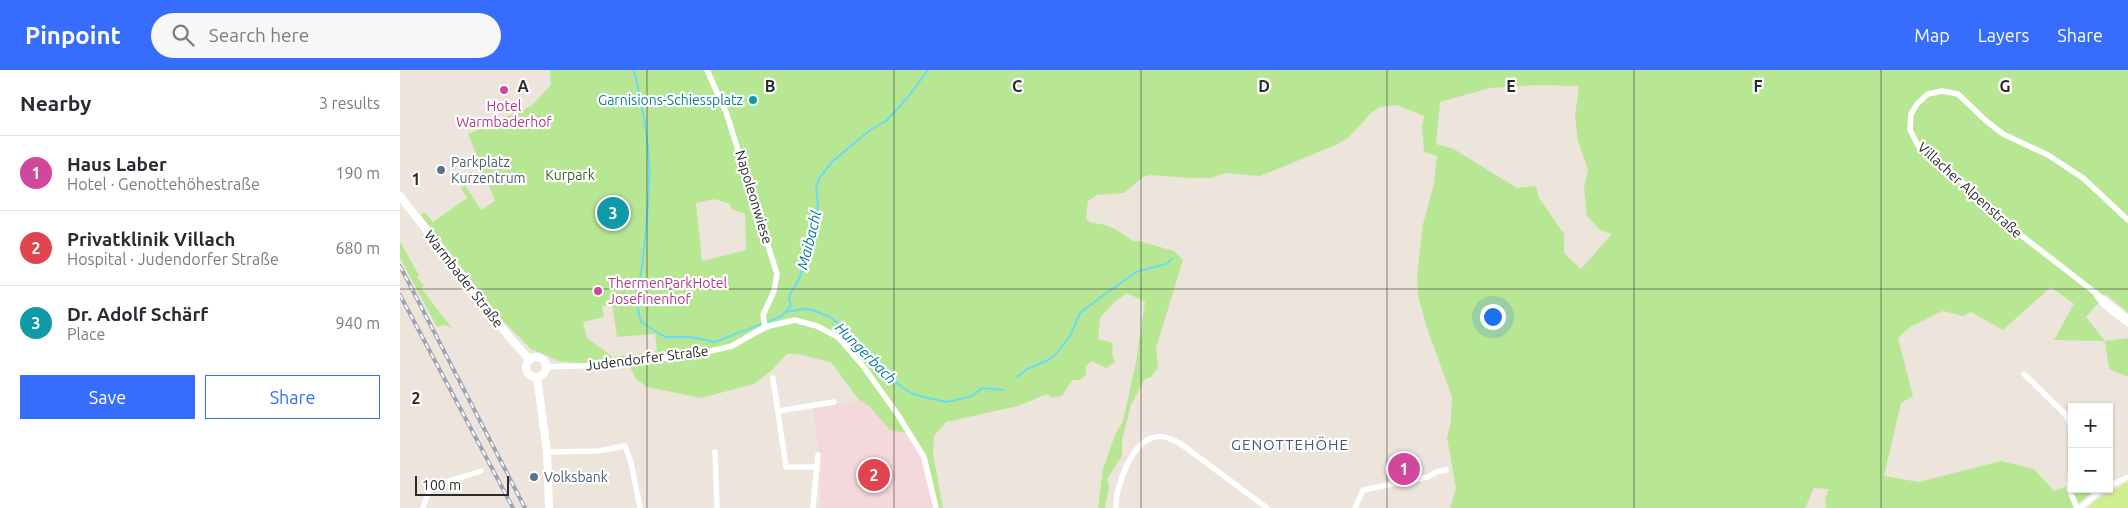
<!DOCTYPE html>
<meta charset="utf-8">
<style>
body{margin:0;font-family:Ubuntu,sans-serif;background:#f7f7f7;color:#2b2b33}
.controls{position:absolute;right:15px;bottom:15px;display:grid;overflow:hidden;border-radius:0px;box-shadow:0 1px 4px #0004}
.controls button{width:45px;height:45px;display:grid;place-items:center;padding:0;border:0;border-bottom:1px solid #e1e1e2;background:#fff;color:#2b2b33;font:25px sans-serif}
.scale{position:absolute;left:15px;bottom:12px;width:94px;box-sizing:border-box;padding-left:5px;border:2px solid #2a2a2a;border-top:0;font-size:14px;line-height:18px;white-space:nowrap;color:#2a2a2a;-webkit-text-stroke:4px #fff;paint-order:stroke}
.you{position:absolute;left:1092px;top:246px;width:18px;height:18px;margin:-12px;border:4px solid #fff;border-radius:50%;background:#1a73e8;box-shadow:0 0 0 8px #1a73e833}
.badge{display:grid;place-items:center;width:32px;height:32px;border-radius:50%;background:#366dff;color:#fff;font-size:16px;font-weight:700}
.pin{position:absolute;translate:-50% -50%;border:2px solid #fff;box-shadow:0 1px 5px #0006}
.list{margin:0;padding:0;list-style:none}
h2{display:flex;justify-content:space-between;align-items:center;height:65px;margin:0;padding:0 20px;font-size:21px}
h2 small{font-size:16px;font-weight:400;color:#7c7c81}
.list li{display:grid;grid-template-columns:32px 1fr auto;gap:15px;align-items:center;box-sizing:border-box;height:75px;padding:0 20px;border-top:1px solid #e1e1e2}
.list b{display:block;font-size:19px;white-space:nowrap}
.list p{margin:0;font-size:16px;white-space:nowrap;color:#7c7c81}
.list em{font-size:16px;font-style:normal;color:#7c7c81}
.actions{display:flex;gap:10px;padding:15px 20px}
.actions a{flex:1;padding:11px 0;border:1px solid #366dff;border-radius:0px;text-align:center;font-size:18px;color:#366dff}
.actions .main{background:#366dff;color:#fff}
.icon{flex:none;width:28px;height:28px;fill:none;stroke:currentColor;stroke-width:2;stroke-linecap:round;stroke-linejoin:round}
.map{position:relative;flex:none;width:1728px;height:438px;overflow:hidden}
header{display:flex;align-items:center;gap:30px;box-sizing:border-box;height:70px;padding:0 25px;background:#366dff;color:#fff}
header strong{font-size:24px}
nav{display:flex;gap:28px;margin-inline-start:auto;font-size:18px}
.search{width:350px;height:45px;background:#f7f7f7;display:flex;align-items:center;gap:12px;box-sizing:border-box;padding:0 18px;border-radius:28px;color:#7c7c81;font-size:19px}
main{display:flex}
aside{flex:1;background:#fff}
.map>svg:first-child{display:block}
.medical{fill:#f4d8dc}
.green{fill:#b8e794;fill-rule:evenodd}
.pitch{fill:#cfef8f}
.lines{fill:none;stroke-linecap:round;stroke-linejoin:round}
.stream{stroke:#68dcf5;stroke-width:2}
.minor{stroke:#fff;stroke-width:5.5}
.tertiary{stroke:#fff;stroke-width:8}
.rail-casing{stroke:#9da3b5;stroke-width:4}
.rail{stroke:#fff;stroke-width:2;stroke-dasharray:5.5;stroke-linecap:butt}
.grid{fill:none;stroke:#2a2a2a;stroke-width:1;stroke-opacity:0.55}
.hotel-dot{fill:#d1479c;stroke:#fff;stroke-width:2}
.culture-dot{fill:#0f9aa8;stroke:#fff;stroke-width:2}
.service-dot{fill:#5c6f8a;stroke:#fff;stroke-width:2}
.labels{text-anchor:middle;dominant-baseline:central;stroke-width:4.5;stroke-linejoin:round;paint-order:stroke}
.culture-label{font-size:14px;fill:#0d838f;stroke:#fff;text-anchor:end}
.hotel-label{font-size:14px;fill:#b23c85;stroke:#fff}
.service-label{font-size:14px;fill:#4e5e75;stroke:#fff;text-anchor:start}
.park-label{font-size:14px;fill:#2f6b16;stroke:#fff}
.street-label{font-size:14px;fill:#2a2a2a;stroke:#fff}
.water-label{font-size:15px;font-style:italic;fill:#067aa2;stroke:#fff}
.neighbourhood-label{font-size:15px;letter-spacing:1px;fill:#48567d;stroke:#fff}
.grid-label{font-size:16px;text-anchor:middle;font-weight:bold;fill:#2a2a2a;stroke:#fff;stroke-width:4.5;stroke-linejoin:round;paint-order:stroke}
</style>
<header>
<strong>Pinpoint</strong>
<div class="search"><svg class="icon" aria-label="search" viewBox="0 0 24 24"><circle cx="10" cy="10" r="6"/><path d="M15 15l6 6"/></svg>Search here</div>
<nav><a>Map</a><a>Layers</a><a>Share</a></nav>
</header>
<main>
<aside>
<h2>Nearby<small>3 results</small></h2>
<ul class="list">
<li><span class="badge" style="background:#d1479c">1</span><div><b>Haus Laber</b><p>Hotel · Genottehöhestraße</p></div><em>190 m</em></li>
<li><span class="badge" style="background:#e0444e">2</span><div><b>Privatklinik Villach</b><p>Hospital · Judendorfer Straße</p></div><em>680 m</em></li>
<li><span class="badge" style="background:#0f9aa8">3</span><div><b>Dr. Adolf Schärf</b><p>Place</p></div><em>940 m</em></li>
</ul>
<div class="actions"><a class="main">Save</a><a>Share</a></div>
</aside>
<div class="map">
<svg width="1728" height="438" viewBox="0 0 1728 438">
<rect width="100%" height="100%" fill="#ede4db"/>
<path class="medical" d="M459,330L469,336L490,360L505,363L523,383L537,438H420L419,381L413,338Z"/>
<path class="green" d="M150,0H1728V243L1706,224L1686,247L1705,271L1728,268V307L1709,299L1705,271L1654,270L1674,234L1651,217L1603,260L1571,242L1563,246L1543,241L1510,257L1498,268L1513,326L1501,333L1484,406L1519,412L1601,391L1634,399L1654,421L1667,416L1672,419H1696L1673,438H1426L1425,430L1429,419L1414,418L1405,438H1050L1056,418L1047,368L1051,350L1052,327L1026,255L1018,226L1017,205L1023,154L1034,114L1037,86L1024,82L1022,57L1024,46L997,35L980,37L972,42L949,67L936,75L860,106L825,103L811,108H790L751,105L743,107L724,123L697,125L688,131L686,148L691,153C708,153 721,162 733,171H739L774,181L783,190L756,278L758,298L751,307L745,309L731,335L722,370V386L707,409L709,416L705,438H698L703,399L715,365L723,351L736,292L745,232L727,223L713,233L700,248L698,269L713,273L712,284L715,292L706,298L692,291L686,296V305L680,310H672L662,326L652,328L647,324L618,336L546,352L534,366L533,383L543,438H537L523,383L506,363L490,360L469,336L459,330L431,292L397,284H387L372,300L354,314L301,328L247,317L236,309L227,291L185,294L159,291L131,279L102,250L21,145L25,142L33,152L67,128L61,118L65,115L81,140L95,131L68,64L131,36L151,15ZM1139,15L1179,16L1175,46L1178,71L1188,100L1184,118L1187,146L1200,160L1212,164L1181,199L1164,183V164L1139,128L1136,116L1117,118L1052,78L1036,74L1040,32L1090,18ZM315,129L330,134L331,139L345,144L346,180L302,191L296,133ZM212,235L217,267L255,264L257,282L213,287L187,268L183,252L204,247L202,236ZM360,257L370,259L333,277L302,286L330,274Z
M0,172L19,205L17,207L24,216L21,218L52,258L44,255L37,257L0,188Z"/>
<path class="pitch" d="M1728,412V438H1687L1697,430Z"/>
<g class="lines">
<path class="stream" d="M234,0C242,36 251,76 249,113C248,137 246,162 243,186C242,203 237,217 238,235
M238,239L241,252L265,267H291L315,272L382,246L391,235L389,230L390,224L396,215L403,199L415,158L418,135L416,117L420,107L433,91L470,60L486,51L508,27L528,0
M386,242L403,239L413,240L432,248L500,316L511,323L527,328L547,332L572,326L582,318L604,320
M617,307L627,299L648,290L655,285L670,266L680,243L701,227L736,202L766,194L772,189"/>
<path class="minor" d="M307,0L326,42L377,204L374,221L363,245L365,257
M1728,150L1683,108L1648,85L1603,64L1585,50L1558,24L1542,21L1528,24L1517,34L1511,44L1510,60L1519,77L1551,102L1617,162L1728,248
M1696,225L1705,236L1728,254
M145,297L210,295L298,284L332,276L365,257L395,250L417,256L438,267L463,296L498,345L524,387L536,438
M1624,304L1667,346L1672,359
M373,308L386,397H417
M378,341L434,332
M147,382L198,381L225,376L231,392L240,438
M315,382L317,438
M1672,386L1669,419L1677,438
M1709,416L1728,407
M23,438L30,417L81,401
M413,438L418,385
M716,438C715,417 732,371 755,367C764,365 773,370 781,374L867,438
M955,438L963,420L1028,407L1036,402L1046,400
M1680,438L1703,419"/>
<path class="tertiary" d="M0,126L110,268L130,290
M126 297a10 10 0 1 1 20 0a10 10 0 1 1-20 0Z
M137,307L147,382L149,438"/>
<g class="rail-casing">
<path id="rail" d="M0,196L125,438
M0,225L113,438"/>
</g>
<use href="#rail" class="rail"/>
</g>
<path class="grid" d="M247,0V438M494,0V438M741,0V438M987,0V438M1234,0V438M1481,0V438M0,219H1728"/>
<g class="hotel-dot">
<circle cx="104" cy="20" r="5"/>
<circle cx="198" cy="221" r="5"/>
</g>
<circle class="culture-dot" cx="353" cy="30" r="5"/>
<g class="service-dot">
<circle cx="41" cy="100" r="5"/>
<circle cx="134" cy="407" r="5"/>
</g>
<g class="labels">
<g class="culture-label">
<text x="343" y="30">Garnisions-Schiessplatz</text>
</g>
<g class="hotel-label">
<text x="104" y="36">Hotel<tspan x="104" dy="16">Warmbaderhof</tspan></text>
<text x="208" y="213" text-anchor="start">ThermenParkHotel<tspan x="208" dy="16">Josefinenhof</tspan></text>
</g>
<g class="service-label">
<text x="51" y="92">Parkplatz<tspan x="51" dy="16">Kurzentrum</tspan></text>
<text x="144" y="407">Volksbank</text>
</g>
<g class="park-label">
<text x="170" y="105">Kurpark</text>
</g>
<g class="street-label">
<text transform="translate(1570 120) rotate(42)">Villacher Alpenstraße</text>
<text transform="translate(354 127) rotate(73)">Napoleonwiese</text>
<text transform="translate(64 209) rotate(52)">Warmbader Straße</text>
<text transform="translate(247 288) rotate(-7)">Judendorfer Straße</text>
</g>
<g class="water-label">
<text transform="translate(409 170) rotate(-76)">Maibachl</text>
<text transform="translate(466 283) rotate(45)">Hungerbach</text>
</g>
<g class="neighbourhood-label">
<text x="890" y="374">GENOTTEHÖHE</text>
</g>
</g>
<g class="grid-label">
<text x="123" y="22">A</text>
<text x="370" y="22">B</text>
<text x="617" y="22">C</text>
<text x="864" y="22">D</text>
<text x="1111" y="22">E</text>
<text x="1358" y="22">F</text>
<text x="1605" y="22">G</text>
<text x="16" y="115">1</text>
<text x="16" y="334">2</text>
</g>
</svg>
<div class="controls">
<button>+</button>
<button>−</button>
</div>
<div class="scale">100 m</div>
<div class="you"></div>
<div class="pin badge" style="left:1004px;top:399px;background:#d1479c">1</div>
<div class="pin badge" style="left:474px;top:405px;background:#e0444e">2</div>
<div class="pin badge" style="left:213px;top:143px;background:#0f9aa8">3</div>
</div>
</main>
